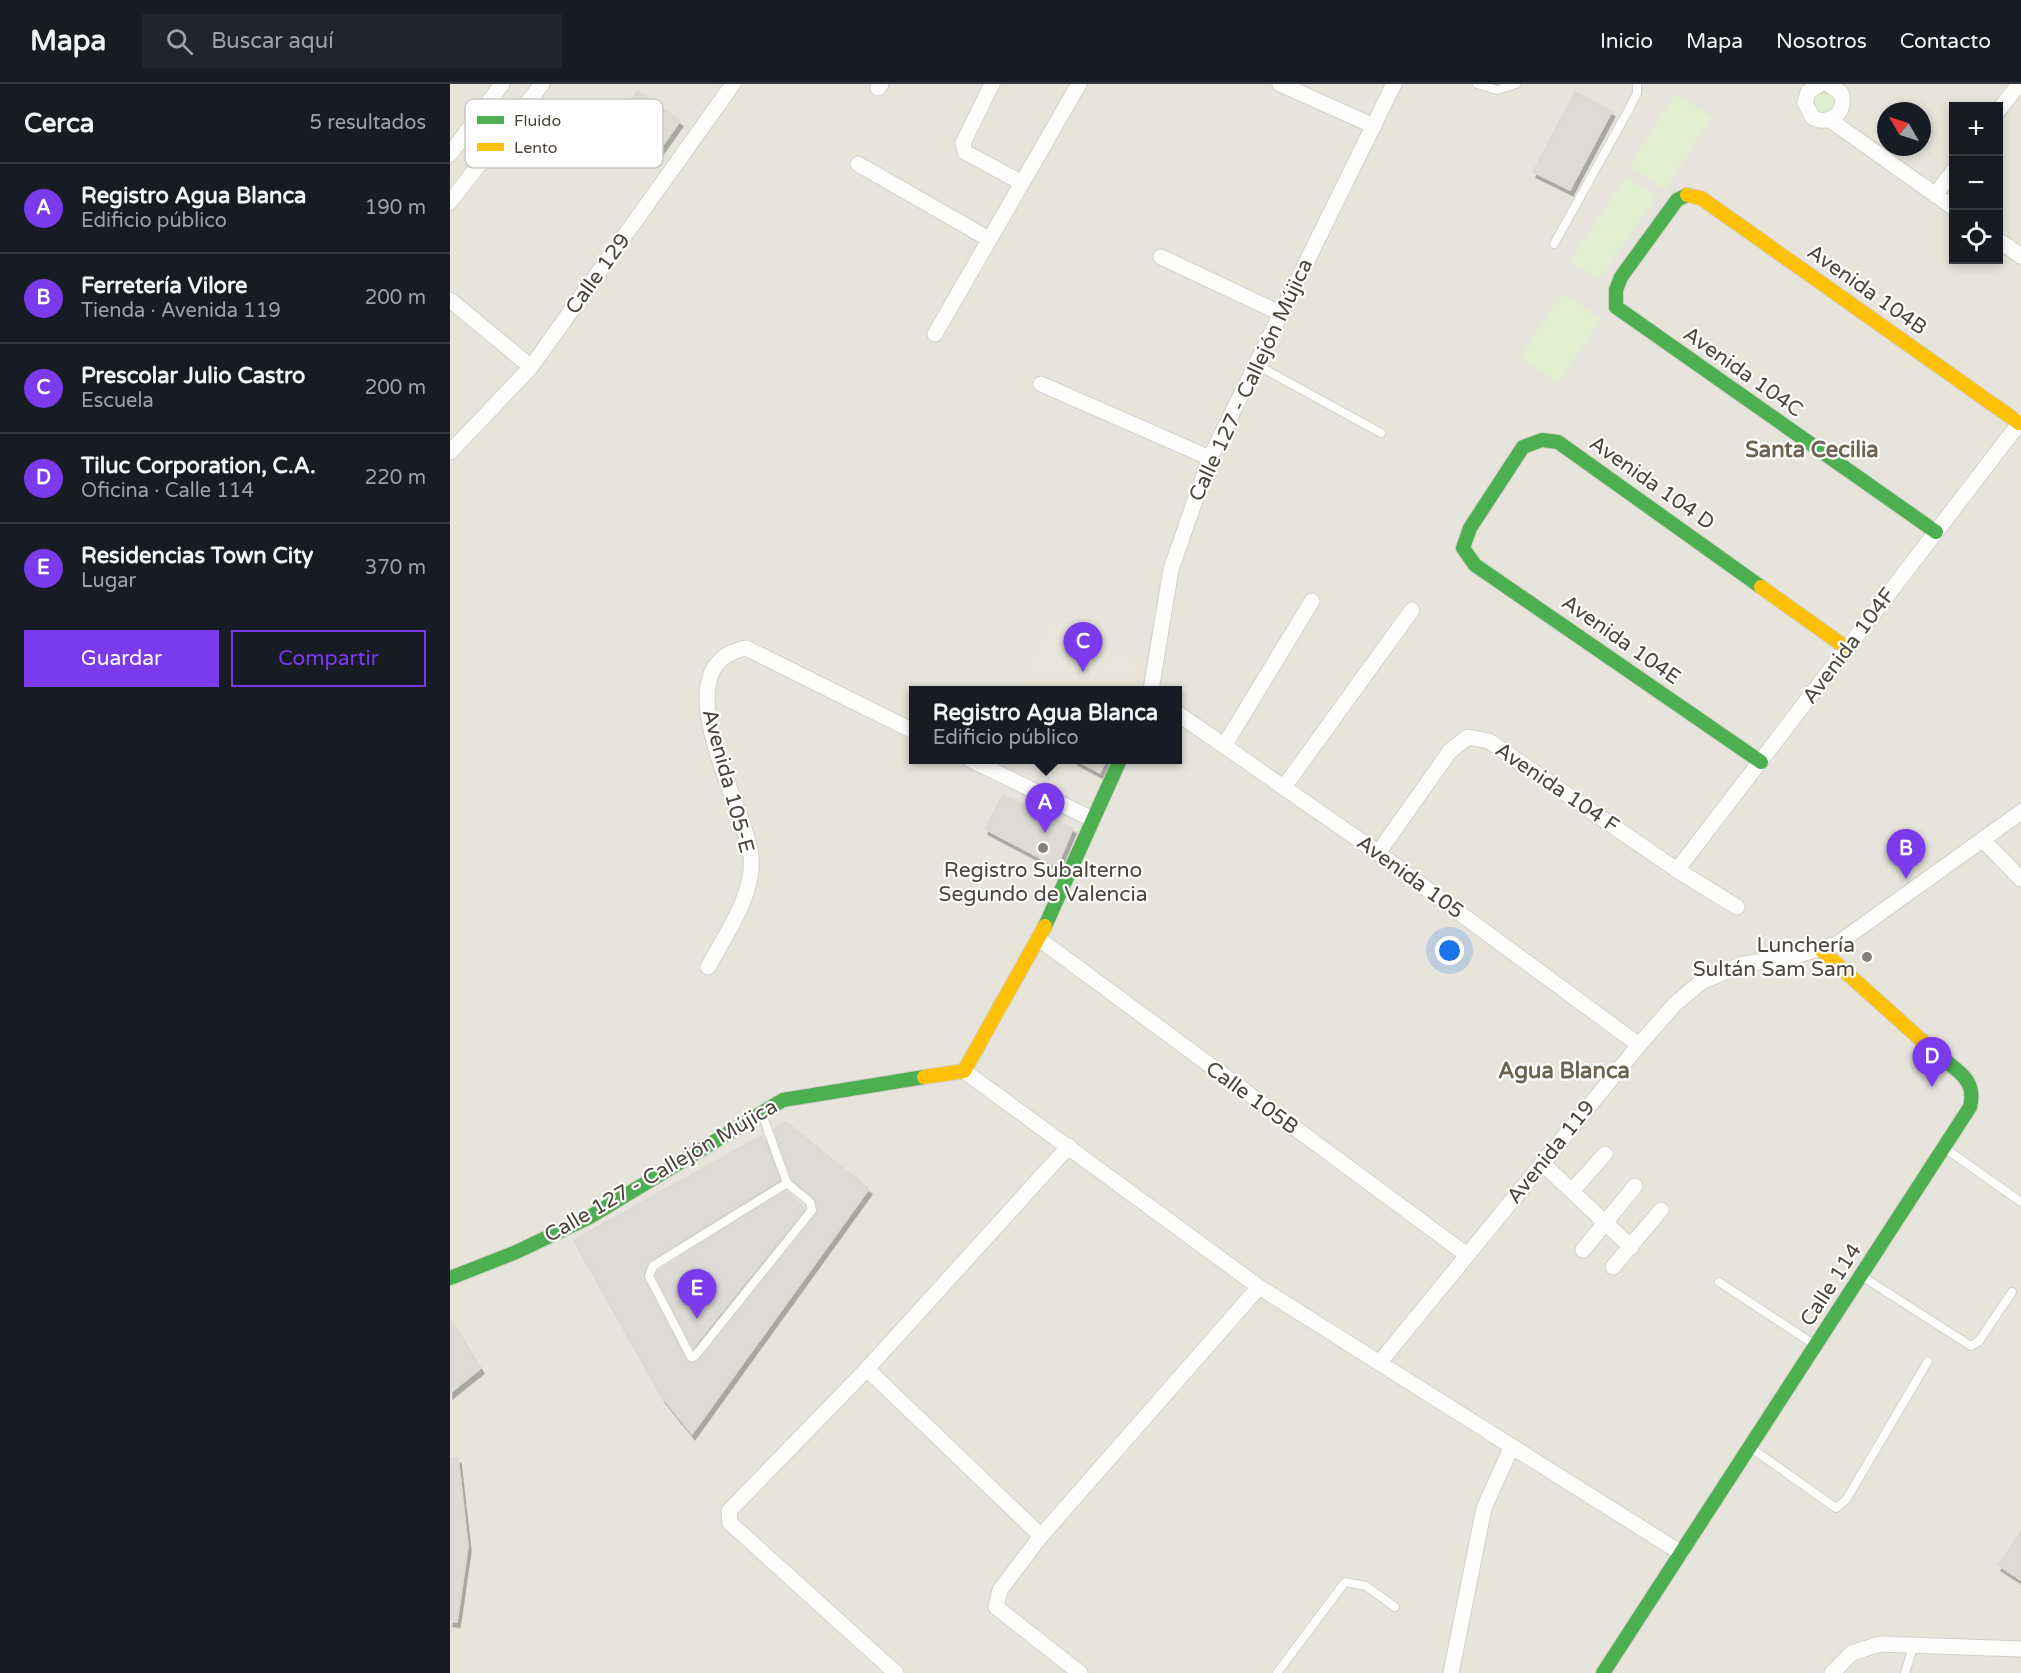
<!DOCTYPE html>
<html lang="es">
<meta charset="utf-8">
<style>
body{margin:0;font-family:"Varela Round",sans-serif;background:#20242c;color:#f1f3f6}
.controls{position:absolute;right:18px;top:18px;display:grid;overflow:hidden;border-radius:0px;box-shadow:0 3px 9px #0003}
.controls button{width:54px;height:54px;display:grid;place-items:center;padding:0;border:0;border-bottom:2px solid #363941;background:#171b24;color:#f1f3f6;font:30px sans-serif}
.compass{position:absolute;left:1427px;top:18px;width:54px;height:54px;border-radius:50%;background:#171b24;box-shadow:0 3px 9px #0003;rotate:309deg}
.you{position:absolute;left:1000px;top:867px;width:21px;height:21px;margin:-15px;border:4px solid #fff;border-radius:50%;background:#1a73e8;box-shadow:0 0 0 9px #1a73e833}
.badge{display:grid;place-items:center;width:39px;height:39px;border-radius:50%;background:#7c3aed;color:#fff;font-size:20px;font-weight:700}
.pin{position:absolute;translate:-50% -50px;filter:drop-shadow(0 2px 3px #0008)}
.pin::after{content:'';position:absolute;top:32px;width:21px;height:18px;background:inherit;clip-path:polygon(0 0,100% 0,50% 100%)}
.popup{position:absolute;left:459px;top:602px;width:273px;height:78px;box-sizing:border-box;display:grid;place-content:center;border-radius:0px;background:#171b24;filter:drop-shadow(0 2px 4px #0005);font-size:20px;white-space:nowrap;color:#9ea1a6}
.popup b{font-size:22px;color:#f1f3f6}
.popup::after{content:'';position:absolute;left:50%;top:100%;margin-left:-12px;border:12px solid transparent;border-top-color:#171b24}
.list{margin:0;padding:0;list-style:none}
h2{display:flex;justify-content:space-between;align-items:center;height:78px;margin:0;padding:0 24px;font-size:26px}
h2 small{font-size:20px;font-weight:400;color:#9ea1a6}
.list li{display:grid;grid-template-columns:39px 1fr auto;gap:18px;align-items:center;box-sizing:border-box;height:90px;padding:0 24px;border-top:2px solid #363941}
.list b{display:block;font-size:22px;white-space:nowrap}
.list p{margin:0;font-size:20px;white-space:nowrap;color:#9ea1a6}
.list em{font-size:20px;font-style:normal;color:#9ea1a6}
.actions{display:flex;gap:12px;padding:18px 24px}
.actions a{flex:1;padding:14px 0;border:2px solid #7c3aed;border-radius:0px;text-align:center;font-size:21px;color:#7c3aed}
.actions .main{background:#7c3aed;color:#fff}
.icon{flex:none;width:33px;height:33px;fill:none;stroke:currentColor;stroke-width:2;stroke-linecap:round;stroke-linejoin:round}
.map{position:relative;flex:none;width:1571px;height:1589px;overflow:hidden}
header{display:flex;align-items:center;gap:36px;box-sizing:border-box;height:84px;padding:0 30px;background:#171b24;border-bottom:2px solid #363941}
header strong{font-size:28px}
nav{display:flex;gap:33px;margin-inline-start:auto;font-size:21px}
.search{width:420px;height:54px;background:#20242c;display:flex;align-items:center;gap:15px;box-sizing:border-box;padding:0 21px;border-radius:0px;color:#9ea1a6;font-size:22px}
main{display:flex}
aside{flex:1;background:#171b24}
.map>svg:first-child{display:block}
.residential{fill:#e7e4dc;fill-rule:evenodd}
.education{fill:#eae5da}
.grass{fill:url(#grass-tufts)}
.pitch{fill:#e1eecf}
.building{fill:#dedbd6;stroke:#dcd9d4;stroke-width:1.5;filter:url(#shadow)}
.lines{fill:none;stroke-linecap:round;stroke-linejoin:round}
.lane-casing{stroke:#d2d0cb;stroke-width:10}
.street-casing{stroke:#d2d0cb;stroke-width:17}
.fast-casing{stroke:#d3cfc5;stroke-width:16}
.slow-casing{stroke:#d3cfc5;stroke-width:16}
.lane{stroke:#fdfdfc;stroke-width:8}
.street{stroke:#fdfdfc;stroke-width:15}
.fast{stroke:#4caf50;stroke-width:14}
.slow{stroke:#ffc107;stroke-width:14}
.poi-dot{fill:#868178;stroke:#fff;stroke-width:2}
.labels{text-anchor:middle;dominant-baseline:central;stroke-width:4.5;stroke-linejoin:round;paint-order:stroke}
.street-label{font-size:21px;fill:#4b4439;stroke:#fff}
.poi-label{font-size:21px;fill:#4b4439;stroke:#fff}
.neighbourhood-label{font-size:22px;font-weight:bold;fill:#6e6250;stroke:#fff}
.key{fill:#fff;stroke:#c9c7c4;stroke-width:1.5}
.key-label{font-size:16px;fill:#4b4439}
</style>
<header>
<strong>Mapa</strong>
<div class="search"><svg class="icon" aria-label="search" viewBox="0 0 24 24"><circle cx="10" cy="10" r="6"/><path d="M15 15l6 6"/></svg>Buscar aquí</div>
<nav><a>Inicio</a><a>Mapa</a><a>Nosotros</a><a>Contacto</a></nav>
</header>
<main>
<aside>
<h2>Cerca<small>5 resultados</small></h2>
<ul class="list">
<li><span class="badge">A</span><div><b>Registro Agua Blanca</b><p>Edificio público</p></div><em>190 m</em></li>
<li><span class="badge">B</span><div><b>Ferretería Vilore</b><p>Tienda · Avenida 119</p></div><em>200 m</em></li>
<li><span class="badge">C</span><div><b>Prescolar Julio Castro</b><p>Escuela</p></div><em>200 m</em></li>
<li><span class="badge">D</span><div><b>Tiluc Corporation, C.A.</b><p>Oficina · Calle 114</p></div><em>220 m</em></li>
<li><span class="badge">E</span><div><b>Residencias Town City</b><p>Lugar</p></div><em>370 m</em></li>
</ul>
<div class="actions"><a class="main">Guardar</a><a>Compartir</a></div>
</aside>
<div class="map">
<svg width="1571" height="1589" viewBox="0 0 1571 1589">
<defs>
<pattern id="grass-tufts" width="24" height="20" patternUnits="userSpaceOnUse" patternTransform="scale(1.5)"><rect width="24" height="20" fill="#e1eecf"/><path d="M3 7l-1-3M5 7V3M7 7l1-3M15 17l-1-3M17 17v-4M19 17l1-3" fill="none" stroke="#c3cdb2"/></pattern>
<filter id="shadow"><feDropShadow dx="3" dy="5.5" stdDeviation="0" flood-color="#0004"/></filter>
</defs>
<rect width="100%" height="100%" fill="#f4f2ee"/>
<path class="residential" d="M0,0H1571V1589H0ZM1504,22H1548V176H1504ZM1436,27H1472V63H1436ZM463,606H727V676H463Z"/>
<path class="education" d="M597,535L697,579L685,606H586L569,598Z"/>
<path class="grass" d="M1371,5L1386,12L1383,29L1366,30L1361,13Z"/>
<path class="pitch" d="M1225,10L1262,33L1215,106L1179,82Z
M1176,93L1206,113L1149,196L1120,176Z
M1113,209L1151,235L1108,299L1070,273Z"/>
<path class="building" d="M188,7L230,37L206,71L164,41Z
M1125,8L1162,27L1120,106L1083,88Z
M624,675H656L650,689Z
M553,711L623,744L607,783L535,745Z
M336,1038L419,1105L242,1350L213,1314L124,1156L313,1051L330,1096L200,1177L193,1190L236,1276L240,1279L247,1278L368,1128L364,1114L342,1095L324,1045Z
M336,1106L355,1125L243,1264L206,1192L208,1186Z
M0,1235L31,1284L0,1309Z
M0,1374H8L18,1462L7,1538L0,1537Z
M1571,1448V1496L1548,1481Z"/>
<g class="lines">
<g class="lane-casing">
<path id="lane" d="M1027,0L1047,6L1066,0
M1104,160L1179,25L1187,9V0
M805,280L931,349
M312,1030L337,1099L360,1118L362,1126L245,1272L241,1273L199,1192L203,1182L337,1099
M1496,1065L1571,1118
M1413,1193L1521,1262L1529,1257L1562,1208
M1269,1198L1365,1261
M1301,1364L1386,1424L1396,1416L1478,1277
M827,1589L895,1498L916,1502L945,1523
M1455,1589L1464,1560"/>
</g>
<g class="street-casing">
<path id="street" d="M542,0L513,59L515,68L572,99
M830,0L924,42
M1370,0L1358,8L1355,19L1363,34C1381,42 1397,28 1391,9L1378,0
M428,4L431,0
M1548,27L1569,0
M1380,36L1504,124
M0,70L52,0
M408,80L539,155
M1485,111L1504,86
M0,118L92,0
M1548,156L1571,172
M711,173L830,229
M0,216L81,283
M485,250L629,0
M591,300L760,374
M0,368L81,283L283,0
M701,606L721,485L760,374L944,0
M727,629L928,769L1189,961
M774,662L862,517
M521,676L642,735
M834,703L962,526
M1534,757L1571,795
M928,769L1000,667L1018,653L1039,657L1227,786L1287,823
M1227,786L1571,337
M589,855L1017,1171
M258,883C275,851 305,810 301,772C296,722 208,582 296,564L463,647
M514,987L809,1203L1231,1469
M1092,1079L1181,1163
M1122,1107L1155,1070
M1133,1166L1185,1102
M1163,1183L1211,1126
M930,1278L1189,961L1225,920L1251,898L1293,880L1333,875L1387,860L1571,728
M417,1285L591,1452L809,1203
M591,1452L550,1506L546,1523L630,1589
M446,1589L280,1439L279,1427L417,1285L619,1062
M1001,1589L1034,1424L1062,1362
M1382,1589L1402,1569L1430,1560L1571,1565"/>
</g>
<g class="fast-casing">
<path id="fast" d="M1237,111L1227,116L1171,193L1166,206V223L1486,448
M1311,678L1025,481L1013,464L1020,444L1073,363L1092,356L1108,358L1311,503
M595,842L670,676
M0,1194L64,1169L138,1134L333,1016L474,993
M1153,1589L1520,1023C1527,995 1507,987 1488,971"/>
</g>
<g class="slow-casing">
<path id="slow" d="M1237,111L1251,114L1569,339
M1311,503L1398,565
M1371,866L1488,971
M474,993L514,987L595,842"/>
</g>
<use href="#lane" class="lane"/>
<use href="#street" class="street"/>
<use href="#fast" class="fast"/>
<use href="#slow" class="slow"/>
</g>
<g class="poi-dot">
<circle cx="593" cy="764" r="6"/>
<circle cx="1417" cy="873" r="6"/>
</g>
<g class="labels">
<g class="street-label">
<text transform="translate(148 190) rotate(-54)">Calle 129</text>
<text transform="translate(1417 206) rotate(35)">Avenida 104B</text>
<text transform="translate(1293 288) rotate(35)">Avenida 104C</text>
<text transform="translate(801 296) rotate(-65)">Calle 127 - Callejón Mújica</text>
<text transform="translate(1202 399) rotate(35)">Avenida 104 D</text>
<text transform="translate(1171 556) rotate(35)">Avenida 104E</text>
<text transform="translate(1399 562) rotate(-53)">Avenida 104F</text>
<text transform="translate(278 697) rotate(75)">Avenida 105-E</text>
<text transform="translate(1107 704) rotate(34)">Avenida 104 F</text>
<text transform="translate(960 793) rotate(36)">Avenida 105</text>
<text transform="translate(802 1014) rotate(36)">Calle 105B</text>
<text transform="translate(1101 1068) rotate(-51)">Avenida 119</text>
<text transform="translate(211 1087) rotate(-30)">Calle 127 - Callejón Mújica</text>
<text transform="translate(1381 1201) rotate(-57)">Calle 114</text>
</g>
<g class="poi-label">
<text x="593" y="786">Registro Subalterno<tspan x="593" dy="24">Segundo de Valencia</tspan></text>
<text x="1405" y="861" text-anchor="end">Lunchería<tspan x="1405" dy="24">Sultán Sam Sam</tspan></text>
</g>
<g class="neighbourhood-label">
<text x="1362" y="366">Santa Cecilia</text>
<text x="1114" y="987">Agua Blanca</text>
</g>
</g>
<rect x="15" y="15" width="198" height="69" rx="9" class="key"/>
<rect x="27" y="32" width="27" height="8" fill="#4caf50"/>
<rect x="27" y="59" width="27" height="8" fill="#ffc107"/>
<g class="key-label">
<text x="64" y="42">Fluido</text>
<text x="64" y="69">Lento</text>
</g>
</svg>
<div class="controls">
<button>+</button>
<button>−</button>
<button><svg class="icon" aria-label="locate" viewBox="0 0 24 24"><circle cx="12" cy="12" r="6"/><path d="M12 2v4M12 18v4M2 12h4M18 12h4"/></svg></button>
</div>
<svg class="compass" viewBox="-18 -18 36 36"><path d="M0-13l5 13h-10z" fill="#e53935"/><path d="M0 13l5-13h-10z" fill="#9ea1a6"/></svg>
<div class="you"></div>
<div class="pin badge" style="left:595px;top:749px">A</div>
<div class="popup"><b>Registro Agua Blanca</b>Edificio público</div>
<div class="pin badge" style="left:1456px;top:795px">B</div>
<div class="pin badge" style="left:633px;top:588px">C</div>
<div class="pin badge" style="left:1482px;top:1003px">D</div>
<div class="pin badge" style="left:247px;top:1235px">E</div>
</div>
</main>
